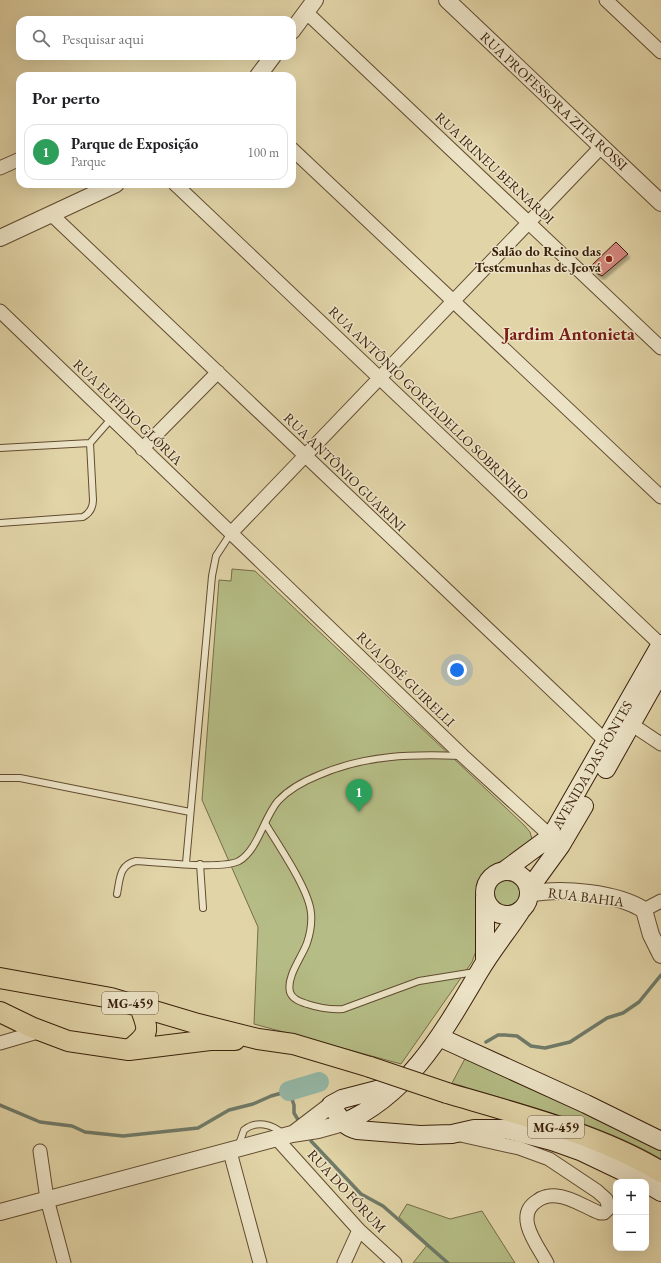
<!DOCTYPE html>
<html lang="pt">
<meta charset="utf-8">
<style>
body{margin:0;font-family:"EB Garamond",serif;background:#f2f2f2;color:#202124}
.controls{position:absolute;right:12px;bottom:12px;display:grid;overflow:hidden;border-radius:8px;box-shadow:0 4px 16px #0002}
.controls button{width:36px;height:36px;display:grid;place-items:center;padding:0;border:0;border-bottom:1px solid #e0e0e0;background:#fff;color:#202124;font:20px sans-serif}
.you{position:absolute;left:457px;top:670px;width:14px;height:14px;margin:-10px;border:3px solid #fff;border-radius:50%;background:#1a73e8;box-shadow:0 0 0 6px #1a73e833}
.badge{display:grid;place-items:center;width:26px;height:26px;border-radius:50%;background:#8f2418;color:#fff;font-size:13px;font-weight:700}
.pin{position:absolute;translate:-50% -33px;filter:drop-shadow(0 1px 2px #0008)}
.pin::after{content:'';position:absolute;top:21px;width:14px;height:12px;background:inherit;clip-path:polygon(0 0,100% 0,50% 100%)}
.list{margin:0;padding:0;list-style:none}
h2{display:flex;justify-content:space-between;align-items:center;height:52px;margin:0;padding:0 16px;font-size:17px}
h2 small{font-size:13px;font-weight:400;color:#757577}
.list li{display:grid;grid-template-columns:26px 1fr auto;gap:12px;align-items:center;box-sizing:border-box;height:56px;margin:0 8px 8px;padding:0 8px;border:1px solid #e0e0e0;border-radius:12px}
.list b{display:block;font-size:15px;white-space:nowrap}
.list p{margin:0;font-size:13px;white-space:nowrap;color:#757577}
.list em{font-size:13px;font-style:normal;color:#757577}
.icon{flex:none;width:22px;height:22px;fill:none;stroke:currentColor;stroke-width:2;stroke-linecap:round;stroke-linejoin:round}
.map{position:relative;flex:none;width:661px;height:1263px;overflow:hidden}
.search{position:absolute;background:#fff;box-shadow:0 4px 16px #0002;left:16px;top:16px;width:280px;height:44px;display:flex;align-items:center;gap:10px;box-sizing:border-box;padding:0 14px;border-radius:12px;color:#757577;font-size:15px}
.panel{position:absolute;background:#fff;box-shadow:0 4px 16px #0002;left:16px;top:72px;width:280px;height:116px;border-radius:12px}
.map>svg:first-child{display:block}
.green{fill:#b5bc85;stroke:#766d48}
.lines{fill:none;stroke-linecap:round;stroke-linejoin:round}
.stream{stroke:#6f7a68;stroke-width:3.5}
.river{stroke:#94b8a7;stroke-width:20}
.building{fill:#d5877f;stroke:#381e0a;filter:url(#shadow)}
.service-casing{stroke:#624c31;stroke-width:8}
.minor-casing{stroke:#624c31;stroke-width:15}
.tertiary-casing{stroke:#624c31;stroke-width:18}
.secondary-casing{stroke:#381e0a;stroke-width:20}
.primary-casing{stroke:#381e0a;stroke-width:22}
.service{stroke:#ece3c6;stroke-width:6}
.minor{stroke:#ece3c6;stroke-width:13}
.tertiary{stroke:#ece3c6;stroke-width:16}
.secondary{stroke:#ece3c6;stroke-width:18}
.primary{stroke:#e1d4a7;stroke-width:20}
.primary-bridge-casing{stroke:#381e0a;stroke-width:22;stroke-linecap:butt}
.primary-bridge{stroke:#e1d4a7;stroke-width:20}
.poi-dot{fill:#8f2418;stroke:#ece3c6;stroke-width:1.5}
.labels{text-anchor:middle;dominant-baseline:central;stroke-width:3;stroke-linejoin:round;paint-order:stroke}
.shield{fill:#ece3c6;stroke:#6e5942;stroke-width:1}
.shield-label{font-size:13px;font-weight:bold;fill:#381e0a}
.street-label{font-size:14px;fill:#381e0a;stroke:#ece3c6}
.poi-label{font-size:14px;font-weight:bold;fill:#381e0a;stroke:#ece3c6;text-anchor:end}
.district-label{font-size:18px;font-weight:bold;fill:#7a1f14;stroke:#ece3c6}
</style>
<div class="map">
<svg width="661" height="1263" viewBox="0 0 661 1263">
<defs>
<filter id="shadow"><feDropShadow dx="2" dy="3.5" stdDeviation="1" flood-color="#0004"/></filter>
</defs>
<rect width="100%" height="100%" fill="#e1d4a7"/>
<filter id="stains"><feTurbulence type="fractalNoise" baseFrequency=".005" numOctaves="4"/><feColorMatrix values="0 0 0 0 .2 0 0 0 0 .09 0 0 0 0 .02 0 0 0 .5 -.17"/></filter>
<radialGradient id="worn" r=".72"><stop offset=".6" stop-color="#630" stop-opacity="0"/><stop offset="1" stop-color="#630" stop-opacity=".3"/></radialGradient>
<path class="green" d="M232,569L255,571L524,825L530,832L532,839L524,850L497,863L480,881L476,895L477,939L476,951L472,962L401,1064L254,1024L258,927L202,800L219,580L231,581Z
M493 893a14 14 0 1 1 28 0a14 14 0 1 1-28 0Z
M468,1053L661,1145V1159C597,1122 522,1105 452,1083Z
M407,1204L450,1219L482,1211L515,1263H413L428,1244L399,1217Z"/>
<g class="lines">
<path class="stream" d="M486,1042L498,1035H505L517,1036L531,1046L545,1048L570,1042L607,1018L623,1013L639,1002L661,975
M0,1105L40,1122L72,1126L85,1132L123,1136L198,1128L229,1110L253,1104L271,1096L289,1091L294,1105V1113L300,1123
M311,1141L361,1194L383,1206L448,1263"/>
<path class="river" d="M289,1091L319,1082"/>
</g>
<path class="building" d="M616,242L628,254L602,276L596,273L592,265Z"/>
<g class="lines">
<g class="service-casing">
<path id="service" d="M0,448L90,443
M0,523L83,517C90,513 93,508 93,500L90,443L111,419
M0,778H20L190,812
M265,823C278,845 309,889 311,913C312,923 310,934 307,943C302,957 286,977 290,992C292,999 300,1002 307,1004C319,1008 330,1010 343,1009L419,981L475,972
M186,863L212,576L216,556L231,533
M200,864L203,908
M117,894C120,879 119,865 136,861C159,862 221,870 239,861C258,850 264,817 278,801C289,789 304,781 319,775C365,755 412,754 461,756
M238,1147L244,1130C256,1120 272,1124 283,1134"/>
</g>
<g class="minor-casing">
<path id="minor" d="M606,0L661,52
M306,12L661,348
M292,149L661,497
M0,168L20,159
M175,184L661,645
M52,215L612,747
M0,311L463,756L557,842
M142,449L218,372
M231,533L602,146
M631,724L661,744
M644,910L661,901
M0,1043L41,1031
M456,1134L519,1148L549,1159L597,1191L606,1199L609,1208L604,1213H600C587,1208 571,1197 557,1196C550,1195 542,1197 537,1201C513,1216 538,1246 547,1263
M277,1139L359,1230L395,1263
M40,1151L47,1199L64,1263
M230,1152L260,1263
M344,1263L359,1230"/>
</g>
<g class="tertiary-casing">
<path id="tertiary" d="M447,0L661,203
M292,31L315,0
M258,76L273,56
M0,238L116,184
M530,894C561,887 618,893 644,910L651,935L661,955
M293,1134L331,1105
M0,1212L292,1134L318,1130L343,1123"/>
</g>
<g class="secondary-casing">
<path id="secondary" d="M606,769L661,671
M485 893a22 22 0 1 1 44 0a22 22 0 1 1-44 0Z
M504,871L550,837L557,826L661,644
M529,889L561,845L584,806
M485,897V962
M439,1037L586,1104L661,1141
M400,1084L342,1099L331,1105C339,1116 343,1127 357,1130L420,1135L452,1134L474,1129H505L552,1141L580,1151L645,1182
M343,1123C409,1095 444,1031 479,972C491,951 507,932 520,912
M646,1183L661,1192"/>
</g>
<g class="primary-casing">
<path id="primary" d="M0,978L111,998L198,1024L258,1039L293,1044L370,1067
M0,1012L31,1027L68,1041L129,1050L210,1040H235
M129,1050C151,1033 149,1030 139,1005
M447,1093C515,1113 601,1135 661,1172"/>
</g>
<use href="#service" class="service"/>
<use href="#minor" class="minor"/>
<use href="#tertiary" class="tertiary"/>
<use href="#secondary" class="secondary"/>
<use href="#primary" class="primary"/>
<g class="primary-bridge-casing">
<path id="primary-bridge" d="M370,1067L447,1093"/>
</g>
<use href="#primary-bridge" class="primary-bridge"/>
</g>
<circle class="poi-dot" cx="609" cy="259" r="4"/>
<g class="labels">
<g class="shield">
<rect x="102" y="992" width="56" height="22" rx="3"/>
<rect x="528" y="1116" width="56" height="22" rx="3"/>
</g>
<g class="shield-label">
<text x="130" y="1003">MG-459</text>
<text x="556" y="1127">MG-459</text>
</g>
<g class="street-label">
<text transform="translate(554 101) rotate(43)">RUA PROFESSORA ZITA ROSSI</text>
<text transform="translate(495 168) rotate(43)">RUA IRINEU BERNARDI</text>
<text transform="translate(429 403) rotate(44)">RUA ANTÔNIO GORTADELLO SOBRINHO</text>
<text transform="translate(128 412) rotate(44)">RUA EUFÍDIO GLÓRIA</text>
<text transform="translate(345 472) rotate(44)">RUA ANTÔNIO GUARINI</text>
<text transform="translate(406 679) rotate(44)">RUA JOSÉ GUIRELLI</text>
<text transform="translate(592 765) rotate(-60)">AVENIDA DAS FONTES</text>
<text transform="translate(586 897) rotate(7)">RUA BAHIA</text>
<text transform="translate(347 1191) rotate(47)">RUA DO FÓRUM</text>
</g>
<g class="poi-label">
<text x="601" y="251">Salão do Reino das<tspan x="601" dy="16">Testemunhas de Jeová</tspan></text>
</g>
<g class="district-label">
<text x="569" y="333">Jardim Antonieta</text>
</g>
</g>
<rect width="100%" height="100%" filter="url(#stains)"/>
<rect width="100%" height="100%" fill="url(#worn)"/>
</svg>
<div class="controls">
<button>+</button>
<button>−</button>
</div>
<div class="you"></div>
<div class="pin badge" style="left:359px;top:812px;background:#2e9e5b">1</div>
<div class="search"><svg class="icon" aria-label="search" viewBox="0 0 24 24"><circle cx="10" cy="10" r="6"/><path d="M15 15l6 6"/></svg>Pesquisar aqui</div>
<section class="panel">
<h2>Por perto<small></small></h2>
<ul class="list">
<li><span class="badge" style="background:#2e9e5b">1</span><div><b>Parque de Exposição</b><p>Parque</p></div><em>100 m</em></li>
</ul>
</section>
</div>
